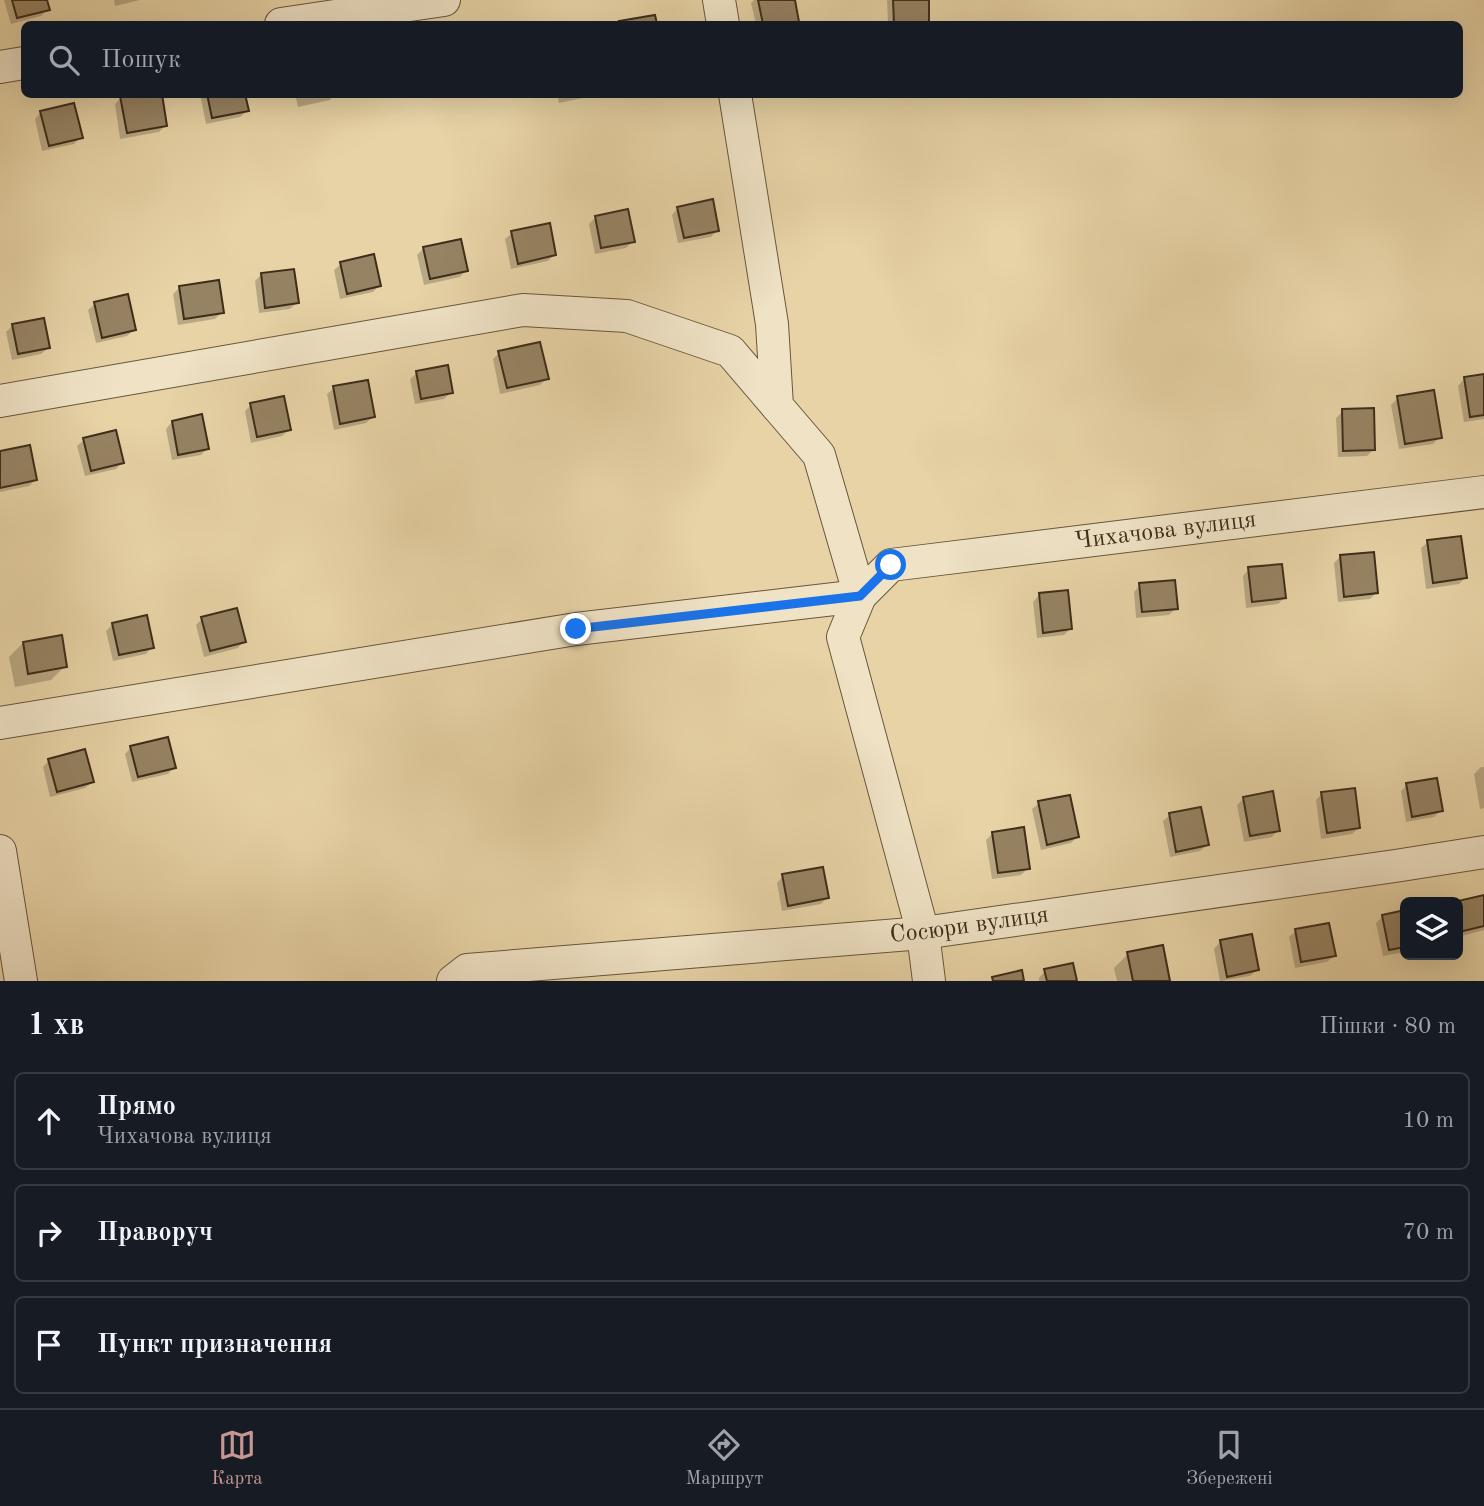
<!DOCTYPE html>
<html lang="uk">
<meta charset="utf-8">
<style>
body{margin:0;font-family:"Old Standard TT",serif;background:#20242c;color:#f1f3f6}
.controls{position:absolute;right:21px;bottom:21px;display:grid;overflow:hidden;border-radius:10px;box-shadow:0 7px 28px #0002}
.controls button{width:63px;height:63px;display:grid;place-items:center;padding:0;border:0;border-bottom:2px solid #363941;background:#171b24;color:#f1f3f6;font:35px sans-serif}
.stop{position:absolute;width:21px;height:21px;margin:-16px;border:5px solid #1a73e8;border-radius:50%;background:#fff}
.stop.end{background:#1a73e8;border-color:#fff;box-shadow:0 2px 7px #0008}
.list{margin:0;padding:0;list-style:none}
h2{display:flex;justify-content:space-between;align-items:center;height:91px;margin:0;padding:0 28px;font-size:30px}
h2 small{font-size:23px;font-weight:400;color:#9ea1a6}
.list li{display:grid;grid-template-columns:46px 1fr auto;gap:21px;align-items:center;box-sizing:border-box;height:98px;margin:0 14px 14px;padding:0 14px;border:2px solid #363941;border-radius:10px}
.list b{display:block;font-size:26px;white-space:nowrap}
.list p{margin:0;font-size:23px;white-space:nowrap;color:#9ea1a6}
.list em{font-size:23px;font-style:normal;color:#9ea1a6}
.icon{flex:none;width:38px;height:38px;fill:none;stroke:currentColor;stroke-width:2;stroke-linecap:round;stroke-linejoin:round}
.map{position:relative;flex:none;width:1484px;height:981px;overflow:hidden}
.search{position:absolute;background:#171b24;box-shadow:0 7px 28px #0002;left:21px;right:21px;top:21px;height:77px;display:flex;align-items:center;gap:18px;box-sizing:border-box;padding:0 24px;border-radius:10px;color:#9ea1a6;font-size:26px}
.sheet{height:427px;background:#171b24}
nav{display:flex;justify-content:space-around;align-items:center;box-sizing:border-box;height:98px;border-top:2px solid #363941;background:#171b24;font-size:19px;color:#9ea1a6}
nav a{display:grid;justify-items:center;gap:4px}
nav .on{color:#c59692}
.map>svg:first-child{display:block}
.shadow{fill:#0003}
.building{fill:#968363;stroke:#3e2d1a;stroke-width:2}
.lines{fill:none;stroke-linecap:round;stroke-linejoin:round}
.minor-casing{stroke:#68563d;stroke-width:34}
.minor{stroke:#efe2c5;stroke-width:32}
.route{stroke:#1a73e8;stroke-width:9}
.labels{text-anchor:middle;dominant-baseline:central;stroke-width:5;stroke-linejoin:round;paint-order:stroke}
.street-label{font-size:24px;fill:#3e2d1a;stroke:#efe2c5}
</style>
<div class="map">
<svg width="1484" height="981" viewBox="0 0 1484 981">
<rect width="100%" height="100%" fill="#e7d3a6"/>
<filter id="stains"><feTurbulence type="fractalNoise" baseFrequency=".00286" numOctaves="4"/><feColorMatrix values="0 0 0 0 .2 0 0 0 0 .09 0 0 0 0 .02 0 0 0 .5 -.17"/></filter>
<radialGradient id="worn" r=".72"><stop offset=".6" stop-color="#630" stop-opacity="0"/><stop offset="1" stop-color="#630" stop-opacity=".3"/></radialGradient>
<path class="shadow" d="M4,0H46L48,9L41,16L11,24Z
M114,0H140L115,6Z
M754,0H793L797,22L794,24H756L751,3Z
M887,0H927L928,24H888Z
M244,94L247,111L240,117L206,124L200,94Z
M295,94H335L330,100L298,107Z
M557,94H586L583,98L559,103Z
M121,98L165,126L159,132L120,139L115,104Z
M41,112L81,137L74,144L42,151L35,119Z
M678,208L717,230L711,237L678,243L672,215Z
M596,217L633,241L626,248L595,254L589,224Z
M512,233L554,255L548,261L511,269L505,239Z
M424,248L466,270L460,277L424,285L417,255Z
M341,264L379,286L373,292L340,299L334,270Z
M261,275L297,303L290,309L259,313L255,281Z
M180,287L222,312L215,319L178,325L173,294Z
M95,304L134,330L127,336L96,343L88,310Z
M13,325L48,348L41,354L12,360L6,332Z
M499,353L547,378L540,385L500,394L493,359Z
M417,373L451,392L444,399L415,404L410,379Z
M1484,376V419L1464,422L1458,386L1464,379Z
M334,388L373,417L366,423L334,430L327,394Z
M1398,398L1440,437L1433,444L1399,449L1391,405Z
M251,405L289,430L282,436L251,443L245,411Z
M1343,411L1374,449L1367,456L1338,457L1336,418Z
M172,422L207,449L201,455L172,460L166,429Z
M84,440L122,462L116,469L85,476L77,446Z
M0,453L35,480L29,486L0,492Z
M1428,542L1465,578L1459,584L1426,589L1421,548Z
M1340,557L1377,592L1370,599L1338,602L1334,563Z
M1249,569L1284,598L1278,604L1246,608L1243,576Z
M1140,585L1176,608L1169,615L1136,618L1134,592Z
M1039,595L1070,629L1064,635L1037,638L1033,602Z
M202,619L244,641L238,648L204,657L196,625Z
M113,624L152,647L146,654L113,661L106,631Z
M23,643L65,666L51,680L15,687L9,657Z
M131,747L174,767L168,774L132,782L125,754Z
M49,760L92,782L85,788L50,797L43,767Z
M1481,767H1484V808L1480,809L1474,774Z
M1407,785L1441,810L1434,817L1406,822L1401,791Z
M1322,794L1359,828L1352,834L1321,839L1316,800Z
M1244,798L1278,830L1272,837L1244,842L1237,805Z
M1039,803L1077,837L1071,843L1041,850L1032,809Z
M1170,815L1207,845L1200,851L1170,857L1163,821Z
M993,833L1028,868L1021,875L992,879L986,840Z
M783,876L827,898L821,904L782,911L777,883Z
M1484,897V930L1458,937V903Z
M1405,912V952L1383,956L1376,923L1383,916Z
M1296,931L1334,956L1327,962L1295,968L1289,937Z
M1220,942L1257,970L1250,976L1220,981L1214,949Z
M1128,954L1169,981H1117L1114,968Z
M1045,971L1075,981H1039V978Z"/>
<path class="building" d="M12,0H47L50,10L17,18Z
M758,0H795L799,22L788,24H763Z
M893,0H929V24H894Z
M655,15L657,24H620L619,21Z
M129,94H162L167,126L127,133L120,96Z
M207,94H245L249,111L212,118Z
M74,103L83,138L49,146L40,111Z
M713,199L719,231L684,238L677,207Z
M628,209L635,242L601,248L595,216Z
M550,223L556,255L518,264L511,231Z
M461,239L468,271L430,279L423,247Z
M374,254L381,286L347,294L340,262Z
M294,269L299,303L265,308L261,273Z
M219,280L224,313L184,319L179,286Z
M128,294L136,330L102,338L94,302Z
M44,318L50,348L18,354L12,324Z
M540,342L549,379L507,388L498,351Z
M448,365L453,393L421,399L416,371Z
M1484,374V415L1470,417L1464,377Z
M368,380L375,417L340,424L333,386Z
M1434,390L1442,438L1405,444L1397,396Z
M284,396L291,430L257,437L250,403Z
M1374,408L1375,450L1343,451L1342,409Z
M202,414L209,449L178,455L172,421Z
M116,430L124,463L91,471L83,438Z
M30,445L37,480L0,488V451Z
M1461,536L1467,578L1433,583L1427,540Z
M1374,552L1378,593L1344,597L1340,555Z
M1282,564L1286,598L1252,602L1248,567Z
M1175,580L1178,609L1142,612L1139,583Z
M1068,590L1072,629L1043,633L1039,593Z
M237,608L246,642L210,651L201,617Z
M147,615L154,648L119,655L112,623Z
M62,635L67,667L28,674L23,642Z
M168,737L176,768L138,777L130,746Z
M85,749L94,782L57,792L48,759Z
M1437,778L1443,811L1412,817L1406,783Z
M1355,788L1360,828L1327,833L1321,792Z
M1273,791L1280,831L1250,836L1243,797Z
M1070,795L1079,837L1047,845L1038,801Z
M1201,807L1209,845L1176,852L1169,813Z
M1024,827L1030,869L998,873L992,832Z
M823,867L829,898L788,906L782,874Z
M1484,895V926L1459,932L1458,902H1454Z
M1405,910V947L1389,950L1382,915Z
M1329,923L1336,956L1301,962L1295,929Z
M1252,934L1259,970L1227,977L1220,940Z
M1163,945L1170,981H1133L1127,952Z
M1073,963L1077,981H1047L1044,969Z
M1022,970L1024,981H993L992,977Z"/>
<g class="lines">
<g class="minor-casing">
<g id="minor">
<path d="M719,0L723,24"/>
<path d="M281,24L444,0"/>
<path d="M0,67L24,63"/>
<path d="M735,94L772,324L777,406L819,455L860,596L843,637L923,933L929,981"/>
<path d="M0,401L523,310L627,316L730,351L777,406"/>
<path id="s1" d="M0,723L576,629L860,596L891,565L1484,492"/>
<path d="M0,851L21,981"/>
<path id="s2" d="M453,981L467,970L923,933L1395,866L1484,852"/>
</g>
</g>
<use href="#minor" class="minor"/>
</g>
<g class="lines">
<path class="route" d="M576,629L860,596L891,565"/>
</g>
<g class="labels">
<g class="street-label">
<text stroke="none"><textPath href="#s1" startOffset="1190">Чихачова вулиця</textPath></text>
<text stroke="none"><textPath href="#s2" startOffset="522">Сосюри вулиця</textPath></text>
</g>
</g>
<rect width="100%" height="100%" filter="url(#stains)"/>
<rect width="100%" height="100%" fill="url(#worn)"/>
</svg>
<div class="controls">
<button><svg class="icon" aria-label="layers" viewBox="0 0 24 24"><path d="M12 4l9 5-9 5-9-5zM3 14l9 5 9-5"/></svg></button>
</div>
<div class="stop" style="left:891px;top:565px"></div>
<div class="stop end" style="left:576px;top:629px"></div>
<div class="search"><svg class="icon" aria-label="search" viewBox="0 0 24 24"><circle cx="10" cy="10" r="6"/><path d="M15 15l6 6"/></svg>Пошук</div>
</div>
<section class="sheet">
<h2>1 хв<small>Пішки · 80 m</small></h2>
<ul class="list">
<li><svg class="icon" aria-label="ahead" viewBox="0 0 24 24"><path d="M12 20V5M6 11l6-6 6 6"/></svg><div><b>Прямо</b><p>Чихачова вулиця</p></div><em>10 m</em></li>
<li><svg class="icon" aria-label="right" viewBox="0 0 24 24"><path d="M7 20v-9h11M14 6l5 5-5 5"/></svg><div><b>Праворуч</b></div><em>70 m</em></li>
<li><svg class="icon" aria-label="arrive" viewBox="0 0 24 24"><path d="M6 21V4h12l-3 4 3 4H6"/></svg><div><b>Пункт призначення</b></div></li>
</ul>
</section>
<nav>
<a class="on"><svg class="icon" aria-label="map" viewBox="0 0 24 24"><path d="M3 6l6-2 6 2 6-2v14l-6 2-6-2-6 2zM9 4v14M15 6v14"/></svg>Карта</a>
<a><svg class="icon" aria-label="directions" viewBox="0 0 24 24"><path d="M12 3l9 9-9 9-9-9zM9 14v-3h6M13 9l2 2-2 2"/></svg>Маршрут</a>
<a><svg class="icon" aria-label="saved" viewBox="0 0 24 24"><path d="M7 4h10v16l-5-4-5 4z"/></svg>Збережені</a>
</nav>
